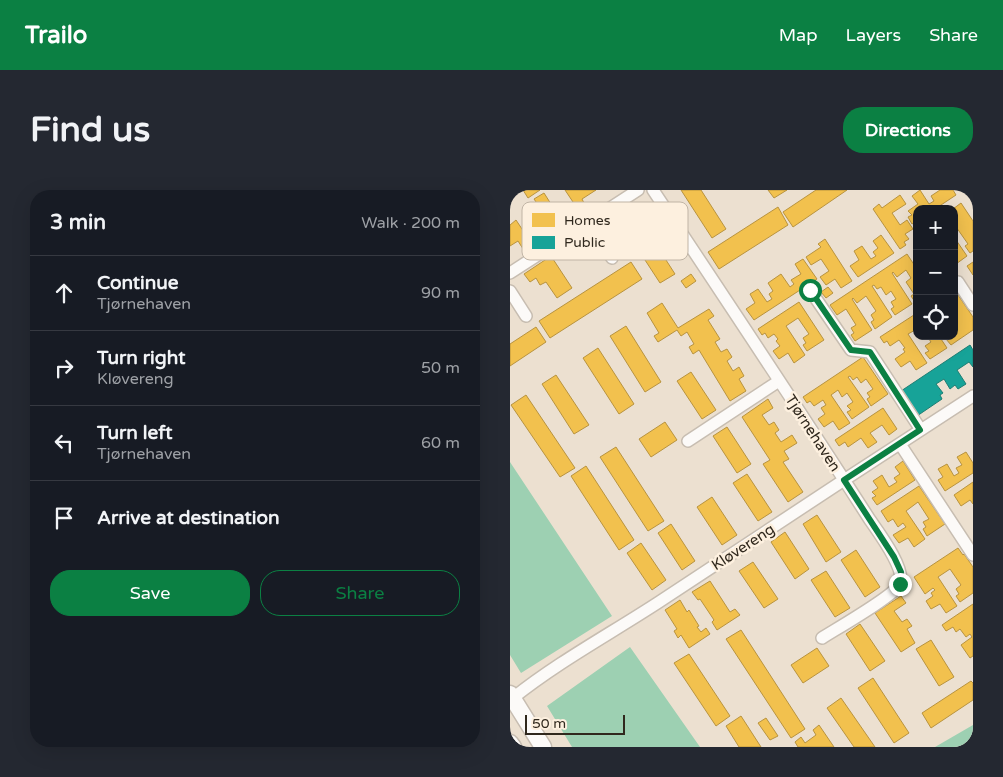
<!DOCTYPE html>
<meta charset="utf-8">
<style>
body{margin:0;font-family:"Varela Round",sans-serif;background:#242831;color:#f1f3f6}
.controls{position:absolute;right:15px;top:15px;display:grid;overflow:hidden;border-radius:10px;box-shadow:0 5px 20px #0002}
.controls button{width:45px;height:45px;display:grid;place-items:center;padding:0;border:0;border-bottom:1px solid #363941;background:#171b24;color:#f1f3f6;font:25px sans-serif}
.scale{position:absolute;left:15px;bottom:12px;width:100px;box-sizing:border-box;padding-left:5px;border:2px solid #30281d;border-top:0;font-size:14px;line-height:18px;white-space:nowrap;color:#30281d;-webkit-text-stroke:4px #fdf0df;paint-order:stroke}
.stop{position:absolute;width:15px;height:15px;margin:-11px;border:4px solid #0b8043;border-radius:50%;background:#fff}
.stop.end{background:#0b8043;border-color:#fff;box-shadow:0 1px 5px #0008}
.list{margin:0;padding:0;list-style:none}
h2{display:flex;justify-content:space-between;align-items:center;height:65px;margin:0;padding:0 20px;font-size:21px}
h2 small{font-size:16px;font-weight:400;color:#9ea1a6}
.list li{display:grid;grid-template-columns:32px 1fr auto;gap:15px;align-items:center;box-sizing:border-box;height:75px;padding:0 20px;border-top:1px solid #363941}
.list b{display:block;font-size:19px;white-space:nowrap}
.list p{margin:0;font-size:16px;white-space:nowrap;color:#9ea1a6}
.list em{font-size:16px;font-style:normal;color:#9ea1a6}
.actions{display:flex;gap:10px;padding:15px 20px}
.actions a{flex:1;padding:11px 0;border:1px solid #0b8043;border-radius:20px;text-align:center;font-size:18px;color:#0b8043}
.actions .main{background:#0b8043;color:#fff}
.icon{flex:none;width:28px;height:28px;fill:none;stroke:currentColor;stroke-width:2;stroke-linecap:round;stroke-linejoin:round}
.map{position:relative;flex:none;width:463px;height:557px;overflow:hidden;border-radius:20px}
header{display:flex;align-items:center;gap:30px;box-sizing:border-box;height:70px;padding:0 25px;background:#0b8043;color:#fff}
header strong{font-size:24px}
nav{display:flex;gap:28px;margin-inline-start:auto;font-size:18px}
.intro{display:flex;align-items:center;justify-content:space-between;box-sizing:border-box;height:120px;padding:0 30px}
h1{margin:0;font-size:35px}
.button{padding:12px 22px;border-radius:20px;background:#0b8043;color:#fff;font-size:18px;font-weight:700}
main{display:flex;gap:30px;padding:0 30px}
aside{flex:1;background:#171b24;border-radius:20px;box-shadow:0 5px 20px #0002}
.map>svg:first-child{display:block}
.forest{fill:#9dd0b2}
.homes{fill:#f2c14e;stroke:#b8933f}
.public{fill:#17a398;stroke:#1e7e73}
.lines{fill:none;stroke-linecap:round;stroke-linejoin:round}
.minor-casing{stroke:#c7bdb1;stroke-width:14}
.secondary-casing{stroke:#c7bdb1;stroke-width:19}
.minor{stroke:#fcfaf8;stroke-width:11}
.secondary{stroke:#fcfaf8;stroke-width:16}
.route{stroke:#0b8043;stroke-width:6}
.labels{text-anchor:middle;dominant-baseline:central;stroke-width:5;stroke-linejoin:round;paint-order:stroke}
.street-label{font-size:15px;fill:#30281d;stroke:#fdf0df}
.key{fill:#fdf0df;stroke:#c0b4a5;stroke-width:1}
.key-label{font-size:14px;fill:#30281d}
</style>
<header>
<strong>Trailo</strong>
<nav><a>Map</a><a>Layers</a><a>Share</a></nav>
</header>
<div class="intro"><h1>Find us</h1><a class="button">Directions</a></div>
<main>
<aside>
<h2>3 min<small>Walk · 200 m</small></h2>
<ul class="list">
<li><svg class="icon" aria-label="ahead" viewBox="0 0 24 24"><path d="M12 20V5M6 11l6-6 6 6"/></svg><div><b>Continue</b><p>Tjørnehaven</p></div><em>90 m</em></li>
<li><svg class="icon" aria-label="right" viewBox="0 0 24 24"><path d="M7 20v-9h11M14 6l5 5-5 5"/></svg><div><b>Turn right</b><p>Kløvereng</p></div><em>50 m</em></li>
<li><svg class="icon" aria-label="left" viewBox="0 0 24 24"><path d="M17 20v-9H6M10 6l-5 5 5 5"/></svg><div><b>Turn left</b><p>Tjørnehaven</p></div><em>60 m</em></li>
<li><svg class="icon" aria-label="arrive" viewBox="0 0 24 24"><path d="M6 21V4h12l-3 4 3 4H6"/></svg><div><b>Arrive at destination</b></div></li>
</ul>
<div class="actions"><a class="main">Save</a><a>Share</a></div>
</aside>
<div class="map">
<svg width="463" height="557" viewBox="0 0 463 557">
<rect width="100%" height="100%" fill="#ece0d0"/>
<path class="forest" d="M0,272L102,426L11,483L0,465Z
M120,457L190,557H62L37,516Z
M463,535V557H425Z"/>
<path class="homes" d="M13,0H30L18,8Z
M55,0H86L72,9L74,13L67,18Z
M171,0H191L216,39L202,48Z
M258,0H277L264,8Z
M306,0H337L283,37L273,22Z
M410,0L419,14L424,11L421,6L430,0H443L446,5L425,19H407V31L402,34L398,27L402,25L398,21L408,14L402,6Z
M34,3L48,25L39,31L24,9Z
M390,5L396,14L382,23L390,35L397,30L403,39L395,44L399,49L394,52L396,55L390,59L363,19L369,14L372,18Z
M451,13L463,31V61L460,63L455,56L458,54L444,34V19H443Z
M120,14L165,84L150,93L105,24Z
M268,17L278,35L209,79L198,62Z
M6,30L24,57L15,62L8,51L0,56V35Z
M371,45L384,63L348,87L340,76L349,70L344,61L352,56L361,69L366,66L363,62L368,58L363,51Z
M444,47L457,66L446,74L444,72Z
M315,49L342,91L331,98L325,89L316,95L310,87L319,81L311,69L301,75L296,67L311,57L308,54Z
M397,64L407,79V111L405,112L401,106L404,104L396,92L401,88L396,80L387,87L383,82L382,83L402,114L385,125L381,119L384,117L381,112L386,109L381,101L376,105L371,97L367,99L364,95L362,96L382,127L365,139L361,132L364,130L361,125L366,121L356,106L347,113L343,108L342,109L362,140L345,151L341,145L344,143L341,138L346,135L336,119L327,125L320,115Z
M41,66L62,98L47,108L36,92L30,95L26,88L20,92L14,84Z
M293,69L307,89L244,130L236,119L245,113L240,104L248,99L257,112L262,109L259,104L263,101L258,93L271,84L280,97L284,94L281,90L291,84L285,74Z
M121,72L132,89L40,148L29,131Z
M463,72V85L457,76Z
M181,84L186,91L176,98L171,91Z
M318,97L323,103L316,108L311,102Z
M444,99L463,127V140L441,155L436,149L441,146H444Z
M289,112L314,150L297,161L293,155L296,153L293,148L299,144L288,128L276,136L295,165L284,173L278,163L269,169L263,161L270,156L266,151L268,149L264,144L258,148L255,143L252,145L248,139Z
M152,113L168,138L199,119L204,126L198,130L210,149L205,152L211,162L217,159L222,167L217,171L223,181L229,177L234,186L229,189L236,201L220,211L189,160L183,164L179,157L184,154L177,142L171,146L167,140L148,152L144,146L149,143L137,123Z
M407,123V139L398,144L417,173L406,180L400,171L391,177L385,169L395,162L393,159L395,158L389,150L380,156L377,151L374,153L370,147Z
M116,136L151,192L135,202L100,146Z
M26,137L36,152L0,176V154Z
M417,146H429L437,158L420,169L415,163L419,161L415,156L421,152Z
M88,158L124,214L109,224L73,168Z
M353,167L378,204L361,216L357,209L360,207L357,203L363,199L356,189L351,193L347,187L343,190L340,186L338,187L359,217L342,229L337,222L341,220L337,216L343,212L337,203L332,207L328,200L321,205L340,233L329,240L323,231L314,237L308,229L315,224L311,218L316,215L313,210L304,216L300,211L297,213L293,207Z
M181,182L206,220L192,229L167,191Z
M46,185L79,235L64,244L32,194Z
M16,205L65,278L50,287L1,215Z
M258,209L263,218L252,225L259,235L264,232L269,240L265,243L271,252L282,245L287,253L274,261L279,269L273,272L293,302L278,312L253,274L260,270L232,227Z
M373,218L387,239L379,245L372,235L360,243L367,252L358,258L351,248L338,257L335,252L329,256L325,250Z
M155,232L167,250L141,267L129,249Z
M217,237L241,274L227,283L203,246Z
M106,257L154,331L138,341L90,267Z
M456,262L463,273V283L435,301L428,290L433,287L428,279L437,274L444,286L449,283L446,278L452,275L447,267Z
M393,271L405,290L367,315L362,308L366,306L362,302L368,298L363,291L372,285L379,297L387,292L384,288L390,284L385,277Z
M76,276L124,350L109,360L61,286Z
M237,284L262,322L248,331L223,293Z
M463,292V314L460,310L451,316L444,305Z
M409,296L435,334L417,346L413,339L416,337L413,332L419,329L408,312L396,321L415,349L404,357L398,348L389,353L383,345L396,337L393,333L388,337L383,329L378,332L371,321Z
M202,307L227,345L212,355L187,317Z
M307,325L331,362L316,372L293,334Z
M161,334L185,371L172,380L148,343Z
M275,342L299,379L285,389L261,352Z
M131,353L156,390L142,400L117,363Z
M448,358L453,365L454,364L463,377V403L450,412L446,406L449,404L446,399L451,395L440,379L428,387L447,416L436,423L430,414L421,419L416,411L423,406L421,403L425,400L423,398L415,404L404,387Z
M346,360L370,397L355,407L331,370Z
M243,372L268,409L254,418L229,381Z
M316,381L340,418L325,427L301,390Z
M200,391L220,422L225,419L230,425L207,440L202,432L204,430L190,409L188,410L182,402Z
M391,406L396,413L384,421L392,432L397,429L402,436L397,439L405,453L391,462L365,423Z
M170,410L177,422L179,420L189,436L187,437L191,442L196,438L200,444L179,458L171,445L168,448L164,441L167,439L155,420Z
M463,414V466L460,468L451,455L462,447L460,444L456,447L450,439L446,442L443,437L436,441L432,435Z
M350,434L375,471L360,481L336,444Z
M231,440L295,539L281,548L216,449Z
M421,450L444,487L429,496L406,459Z
M307,458L319,476L293,493L281,475Z
M179,464L220,526L206,536L164,473Z
M363,488L399,543L384,553L348,498Z
M461,491L463,493V510L421,538L412,523Z
M331,508L365,557H344L317,518Z
M231,526L251,557H229L216,536Z
M256,528L268,546L260,550L248,533Z
M309,535L324,557H288L285,552L291,547L295,553L306,545L303,540Z"/>
<path class="public" d="M460,155L463,160V177L459,172L447,180L456,194L448,199L445,195L440,199L434,189L426,194L433,203L430,205L432,209L407,226L391,201Z"/>
<g class="lines">
<g class="minor-casing">
<path id="minor" d="M143,0C216,110 289,219 360,330C369,343 396,379 390,394C384,406 326,439 312,448
M79,32L102,68
M0,83L128,0
M444,92H448L463,115
M300,100L341,160L360,162L411,240
M0,101L16,126
M178,251L269,191
M390,254L463,365
M3,508C48,472 100,444 149,412C253,343 358,274 463,206"/>
</g>
<g class="secondary-casing">
<path id="secondary" d="M0,504L33,557
M0,553L3,557"/>
</g>
<use href="#minor" class="minor"/>
<use href="#secondary" class="secondary"/>
</g>
<g class="lines">
<path class="route" d="M300,100L341,160L360,162L410,240L334,290L384,367L391,382L390,394"/>
</g>
<g class="labels">
<g class="street-label">
<text transform="translate(303 243) rotate(57)">Tjørnehaven</text>
<text transform="translate(233 357) rotate(-33)">Kløvereng</text>
</g>
</g>
<rect x="12" y="12" width="166" height="58" rx="8" class="key"/>
<rect x="22" y="23" width="23" height="14" fill="#f2c14e"/>
<rect x="22" y="46" width="23" height="13" fill="#17a398"/>
<g class="key-label">
<text x="54" y="35">Homes</text>
<text x="54" y="57">Public</text>
</g>
</svg>
<div class="controls">
<button>+</button>
<button>−</button>
<button><svg class="icon" aria-label="locate" viewBox="0 0 24 24"><circle cx="12" cy="12" r="6"/><path d="M12 2v4M12 18v4M2 12h4M18 12h4"/></svg></button>
</div>
<div class="scale">50 m</div>
<div class="stop" style="left:300px;top:100px"></div>
<div class="stop end" style="left:390px;top:394px"></div>
</div>
</main>
